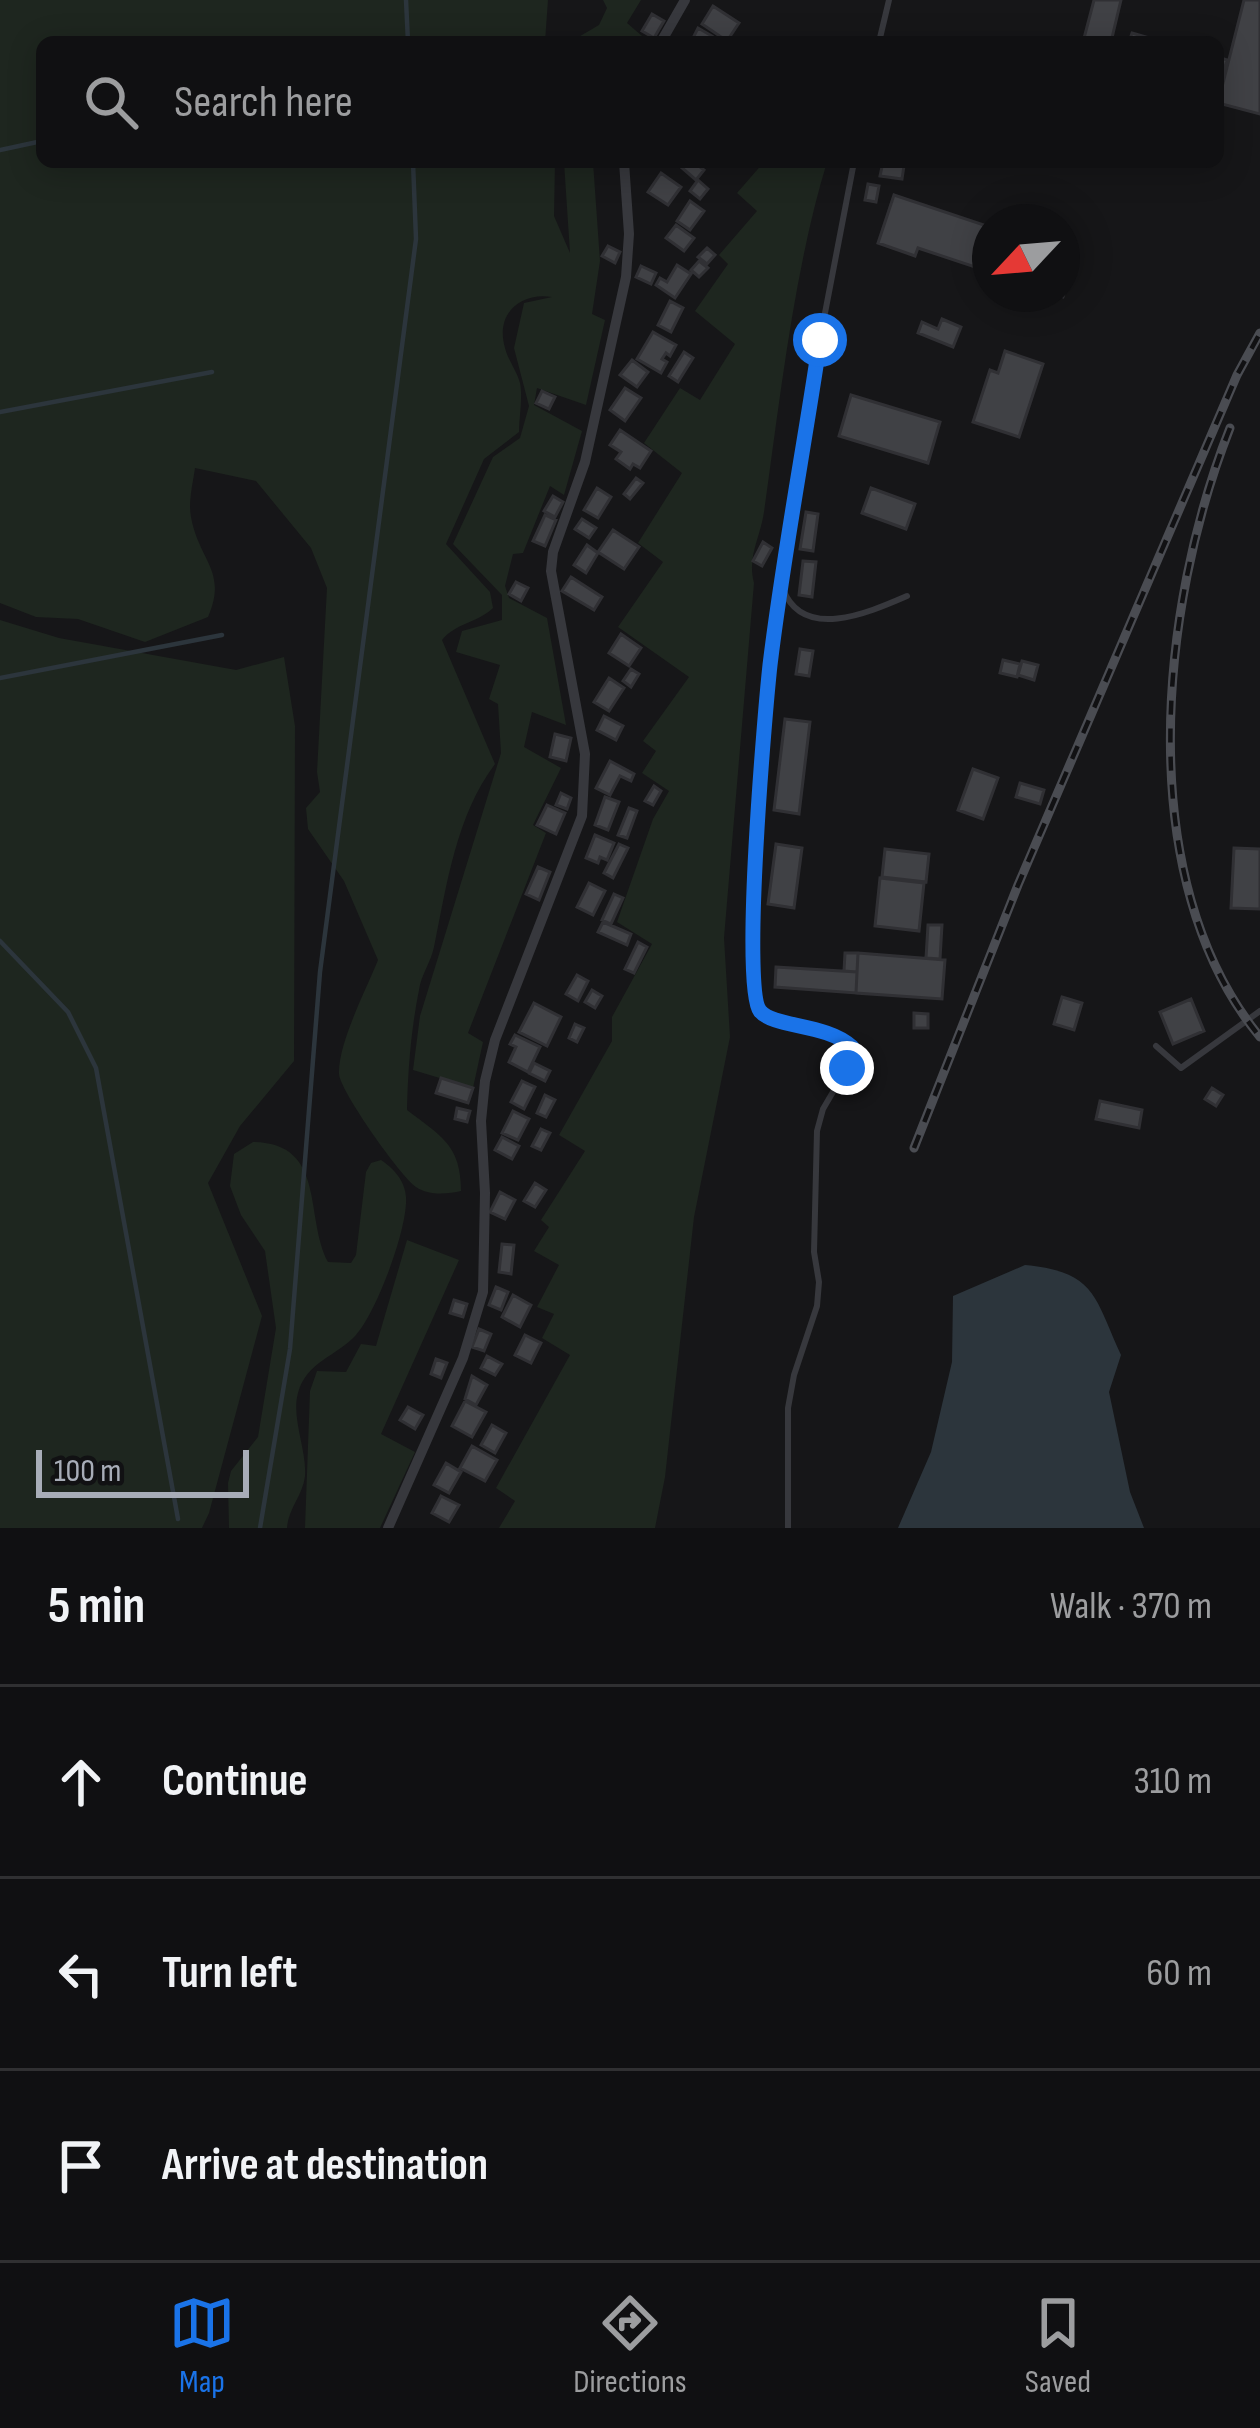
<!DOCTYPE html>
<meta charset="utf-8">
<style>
body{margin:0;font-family:"Sofia Sans Condensed",sans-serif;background:#19191b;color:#f1f3f6}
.compass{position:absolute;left:972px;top:204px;width:108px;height:108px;border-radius:50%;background:#101012;box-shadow:0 6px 30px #0003;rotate:244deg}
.scale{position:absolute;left:36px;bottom:30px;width:213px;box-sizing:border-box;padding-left:12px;border:6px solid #a8adb8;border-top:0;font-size:33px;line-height:42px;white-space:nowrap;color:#a8adb8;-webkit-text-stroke:9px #111113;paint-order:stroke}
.stop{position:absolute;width:36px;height:36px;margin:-27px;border:9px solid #1a73e8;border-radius:50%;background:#fff}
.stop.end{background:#1a73e8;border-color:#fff;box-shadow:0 3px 12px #0008}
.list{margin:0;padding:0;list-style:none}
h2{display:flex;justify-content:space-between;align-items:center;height:156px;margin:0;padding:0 48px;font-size:51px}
h2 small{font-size:39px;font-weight:400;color:#9c9d9f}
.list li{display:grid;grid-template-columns:78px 1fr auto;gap:36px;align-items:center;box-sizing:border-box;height:192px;padding:0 48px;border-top:3px solid #303032}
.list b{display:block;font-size:45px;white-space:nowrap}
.list em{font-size:39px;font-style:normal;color:#9c9d9f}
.icon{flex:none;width:66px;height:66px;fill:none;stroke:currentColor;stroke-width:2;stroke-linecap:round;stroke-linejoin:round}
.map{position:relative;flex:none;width:1260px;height:1528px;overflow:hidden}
.search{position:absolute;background:#101012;box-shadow:0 6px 30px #0003;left:36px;right:36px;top:36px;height:132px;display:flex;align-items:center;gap:30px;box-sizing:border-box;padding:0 42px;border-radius:18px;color:#9c9d9f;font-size:45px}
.sheet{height:732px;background:#101012}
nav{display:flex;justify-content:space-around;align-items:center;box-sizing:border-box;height:168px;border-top:3px solid #303032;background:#101012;font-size:33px;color:#9c9d9f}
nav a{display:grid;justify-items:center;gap:6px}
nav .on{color:#1a73e8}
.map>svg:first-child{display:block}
.green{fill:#1e261f}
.water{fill:#2c353c}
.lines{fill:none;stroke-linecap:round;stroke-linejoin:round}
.stream{stroke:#2c353c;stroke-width:4.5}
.building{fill:#404145;stroke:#303034;stroke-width:3}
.service{stroke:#37383d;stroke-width:6}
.minor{stroke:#37383d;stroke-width:10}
.rail-casing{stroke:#4a4c52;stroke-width:9}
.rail{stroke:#111113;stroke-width:4.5;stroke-dasharray:14;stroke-linecap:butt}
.route{stroke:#1a73e8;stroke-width:15}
</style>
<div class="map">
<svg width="1260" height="1528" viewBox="0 0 1260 1528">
<rect width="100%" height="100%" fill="#161618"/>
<path class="green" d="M0,0H548L545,42H42V162H555L554,216L570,253L564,162H593L600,261L592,314L605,320L586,405L537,388L534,405L582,431L564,495L550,486L523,553L513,554L505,586L509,598L547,618L566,725L532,712L524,747L561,768L533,825L546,833L468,1033L483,1042L473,1088L413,1070L420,1016L501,753L498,704L489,699L500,665L456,652L462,631L502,620V595L453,544L493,457L520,438L529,406L514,348L524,303L552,297C520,292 495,314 505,348C508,360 517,371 520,383C523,398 519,417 519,432L484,459L446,544L490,592L493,608C477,623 456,623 442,640L495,764C456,816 447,884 434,947C431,962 421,975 419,990C411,1030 408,1069 407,1110C441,1136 461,1145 461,1191C448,1194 429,1196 416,1187C401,1177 340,1091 339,1074C338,1043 366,990 378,960L344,881L308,829L306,808L320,792L317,772L327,588L311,548L256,481L195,468C193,483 188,502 191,517C199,561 228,571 208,617L145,642L78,619L36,617L0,603Z
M603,0H641L627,23L649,42H570L599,25L607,8Z
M764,162H827C794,270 780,399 764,512C760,539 747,556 754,583L724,938L730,1037L694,1217L665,1477L655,1528H499L515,1501L496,1488L570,1355L542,1338L554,1314L537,1307L559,1265L534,1251L549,1227L541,1220L585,1151L559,1135L612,1041V1017L652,944L617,922L653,819L669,791L642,773L656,751L643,741L689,677L618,627L663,562L638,543L682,473L644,443L680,388L700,400L735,344L695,311L728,264L719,255L757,211L737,193Z
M0,620L59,638L236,670L284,657L295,726L294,1061L240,1126L208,1183L262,1316L209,1513L202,1528H0Z
M253,1142C327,1143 304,1217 328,1262L351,1263L356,1255L366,1172L371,1163L381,1160C393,1168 405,1180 406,1197C408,1228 377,1311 356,1335C337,1356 306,1362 298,1393C291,1418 307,1450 305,1476C303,1495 288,1509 287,1528H229L228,1483L231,1471L258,1437L276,1328L265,1251L241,1215L230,1186L234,1154Z
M407,1240L459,1260L381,1434L415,1452L380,1528H305L310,1391L317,1371L346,1372L361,1344L376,1346Z"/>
<path class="water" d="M1025,1265C1096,1272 1094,1296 1121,1355L1109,1392L1130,1492L1144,1528H898L931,1452L952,1362L953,1296Z"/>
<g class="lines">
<path class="stream" d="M406,0L408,42
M0,150L42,141
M0,412L212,372
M0,678L222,635
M0,941L68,1012L96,1068L178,1519
M260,1528L290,1349L320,972L416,239L413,162"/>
</g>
<path class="building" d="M1094,0H1121L1111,42H1083Z
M1244,0H1260V114L1218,103Z
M713,6L739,23L727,41L702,24Z
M652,14L664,21L654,38L642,31Z
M698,28L712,36L709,42H691Z
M1132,33L1163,42H1129Z
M1218,57L1227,60L1219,88H1218Z
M685,162H694L704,170L696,180L681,167Z
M883,162L904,166L902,179L880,176Z
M661,173L681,187L668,205L648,192Z
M698,180L708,189L700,199L690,191Z
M868,184L879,186L876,202L865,200Z
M894,195L990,227V272L918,248L915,256L878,243Z
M690,201L704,211L690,230L677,221Z
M676,225L694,238L684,251L666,238Z
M608,246L620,252L615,263L602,256Z
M707,248L715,255L707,264L698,257Z
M1062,252L1077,257L1063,297L1053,294H1062Z
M699,261L708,268L699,277L691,270Z
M677,265L691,274L675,298L656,285L660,278L667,282Z
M641,266L656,273L651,284L636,277Z
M670,301L683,308L671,332L658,325Z
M942,319L961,327L953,347L918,333L922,322L938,329Z
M653,332L676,345L670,356L666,353L662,359L667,362L661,373L637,359Z
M1005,351L1043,364L1019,437L973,422L990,370L998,373Z
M684,352L693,358L678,382L669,376Z
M632,360L648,372L637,387L620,375Z
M625,388L641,398L625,421L610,410Z
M542,391L555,397L549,409L536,403Z
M851,395L940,422L928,463L839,436Z
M620,430L651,451L640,468L633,464L630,469L616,459L621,452L610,445Z
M636,478L643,483L630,499L624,494Z
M597,488L611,497L598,518L584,510Z
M871,488L915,504L906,529L862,513Z
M553,496L563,502L555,517L544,511Z
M806,512L818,514L813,551L800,549Z
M545,515L556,520L545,546L533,541Z
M582,519L596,528L589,538L575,529Z
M613,530L639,547L624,569L598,552Z
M763,542L772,548L762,566L753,561Z
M587,545L598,553L586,573L574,565Z
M803,561L816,562L812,597L799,595Z
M571,577L602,597L594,610L562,591Z
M516,582L528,588L521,601L509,594Z
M621,634L641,648L629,666L609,653Z
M800,649L813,651L809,676L796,674Z
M1003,660L1020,664L1017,677L1000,673Z
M1022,661L1038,665L1034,680L1018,675Z
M631,669L639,674L631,687L623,681Z
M609,678L624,688L609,711L594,702Z
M604,716L623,726L616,740L597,730Z
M785,719L810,722L799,814L774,810Z
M555,734L571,738L566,761L550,757Z
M610,761L634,774L631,781L620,776L610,795L596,788Z
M973,769L998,778L983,819L958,810Z
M1020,783L1044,790L1040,804L1016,797Z
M654,786L661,791L653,805L645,801Z
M561,793L571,798L567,809L556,805Z
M605,797L619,802L608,830L595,825Z
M547,805L565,813L556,834L537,825Z
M629,808L637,811L627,838L618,835Z
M595,835L614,843L607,860L600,857L598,863L586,858Z
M619,844L628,848L613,878L604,873Z
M776,844L802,848L794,908L768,904Z
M1234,848L1260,849V909L1231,908Z
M885,849L929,854L926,882L882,877Z
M538,867L550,872L539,900L526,894Z
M880,878L924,883L919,931L875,926Z
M589,883L605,891L593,915L577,907Z
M614,894L623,898L611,924L602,920Z
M603,922L631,934L627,945L598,932Z
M928,925H942L940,959L926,958Z
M638,942L647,947L634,973L625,969Z
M845,953H858L857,972L844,971Z
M858,953L945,960L942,999L856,993Z
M776,967L857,972L856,993L775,987Z
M577,975L588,981L578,1001L566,994Z
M592,990L602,996L595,1008L585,1002Z
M1062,997L1082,1003L1074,1030L1054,1024Z
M1191,999L1204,1031L1173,1044L1160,1012Z
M534,1003L561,1017L547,1046L519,1032Z
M914,1013L928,1014V1028H914Z
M575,1024L584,1028L577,1042L569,1038Z
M515,1035L540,1047L528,1072L509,1062L516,1047L510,1044Z
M534,1063L550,1071L545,1081L529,1073Z
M441,1078L473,1088L468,1103L436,1093Z
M522,1081L535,1087L524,1109L511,1102Z
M1212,1088L1223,1095L1216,1106L1205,1099Z
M545,1095L555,1100L546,1117L537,1113Z
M1100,1101L1142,1110L1139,1128L1096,1119Z
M457,1108L470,1111L467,1122L455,1119Z
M513,1111L529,1119L518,1140L502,1133Z
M541,1129L550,1133L541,1150L532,1146Z
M502,1137L519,1146L512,1159L495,1150Z
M535,1183L546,1190L535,1207L524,1201Z
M500,1192L515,1200L505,1219L490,1212Z
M502,1244L514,1245L511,1274L499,1272Z
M496,1287L508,1292L501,1310L489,1305Z
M513,1295L531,1305L520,1327L502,1317Z
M454,1300L467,1304L463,1317L450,1313Z
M479,1329L491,1334L484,1351L472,1347Z
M525,1335L541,1343L531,1363L515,1355Z
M487,1356L502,1364L495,1375L481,1368Z
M436,1359L447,1363L441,1378L431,1374Z
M472,1376L487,1385L476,1405L465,1399Z
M465,1401L486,1412L472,1437L452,1426Z
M408,1407L423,1415L415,1429L400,1420Z
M492,1425L506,1433L495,1453L481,1445Z
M472,1446L497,1460L485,1481L460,1468Z
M446,1463L461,1472L449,1493L434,1485Z
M441,1496L459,1505L449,1522L432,1513Z"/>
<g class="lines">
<path class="service" d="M879,42L889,0
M854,162L820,339L783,589C803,642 870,612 907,596
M783,589C774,643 737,982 760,1011C773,1028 826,1023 852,1047L847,1068L823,1109L817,1131L814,1252L819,1282L817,1306L794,1375L788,1408V1528
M1156,1046L1181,1068L1260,1011"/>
<path class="minor" d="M661,42L685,0
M388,1528L463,1358L483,1292L485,1193L481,1121L485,1081L495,1040L582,816L585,754L551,571L553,552L585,462L626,277L629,234L624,162"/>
<g class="rail-casing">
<path id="rail" d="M1230,428C1160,605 1131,880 1260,1037
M914,1148L1018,885L1237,375L1260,333"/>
</g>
<use href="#rail" class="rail"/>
</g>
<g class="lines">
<path class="route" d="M820,340C804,448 783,557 770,665C765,711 741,988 760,1011C774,1028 826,1023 852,1047L847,1068"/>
</g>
</svg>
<svg class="compass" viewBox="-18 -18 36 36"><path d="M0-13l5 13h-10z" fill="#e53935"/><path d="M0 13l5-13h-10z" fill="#9c9d9f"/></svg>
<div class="scale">100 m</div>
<div class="stop" style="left:820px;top:340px"></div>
<div class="stop end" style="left:847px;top:1068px"></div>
<div class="search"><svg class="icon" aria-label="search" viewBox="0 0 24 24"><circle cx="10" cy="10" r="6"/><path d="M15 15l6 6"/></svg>Search here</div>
</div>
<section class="sheet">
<h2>5 min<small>Walk · 370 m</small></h2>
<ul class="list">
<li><svg class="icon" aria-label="ahead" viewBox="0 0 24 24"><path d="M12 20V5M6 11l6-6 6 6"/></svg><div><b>Continue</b></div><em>310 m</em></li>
<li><svg class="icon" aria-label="left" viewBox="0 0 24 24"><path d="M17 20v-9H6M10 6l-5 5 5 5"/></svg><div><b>Turn left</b></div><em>60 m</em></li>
<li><svg class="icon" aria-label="arrive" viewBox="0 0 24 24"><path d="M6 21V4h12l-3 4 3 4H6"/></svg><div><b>Arrive at destination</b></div></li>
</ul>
</section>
<nav>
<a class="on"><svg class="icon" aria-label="map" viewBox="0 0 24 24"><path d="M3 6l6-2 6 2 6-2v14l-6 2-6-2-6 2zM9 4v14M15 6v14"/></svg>Map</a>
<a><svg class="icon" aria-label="directions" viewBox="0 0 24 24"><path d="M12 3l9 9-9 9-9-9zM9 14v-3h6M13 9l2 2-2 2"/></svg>Directions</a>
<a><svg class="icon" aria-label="saved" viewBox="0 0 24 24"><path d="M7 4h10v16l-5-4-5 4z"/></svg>Saved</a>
</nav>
